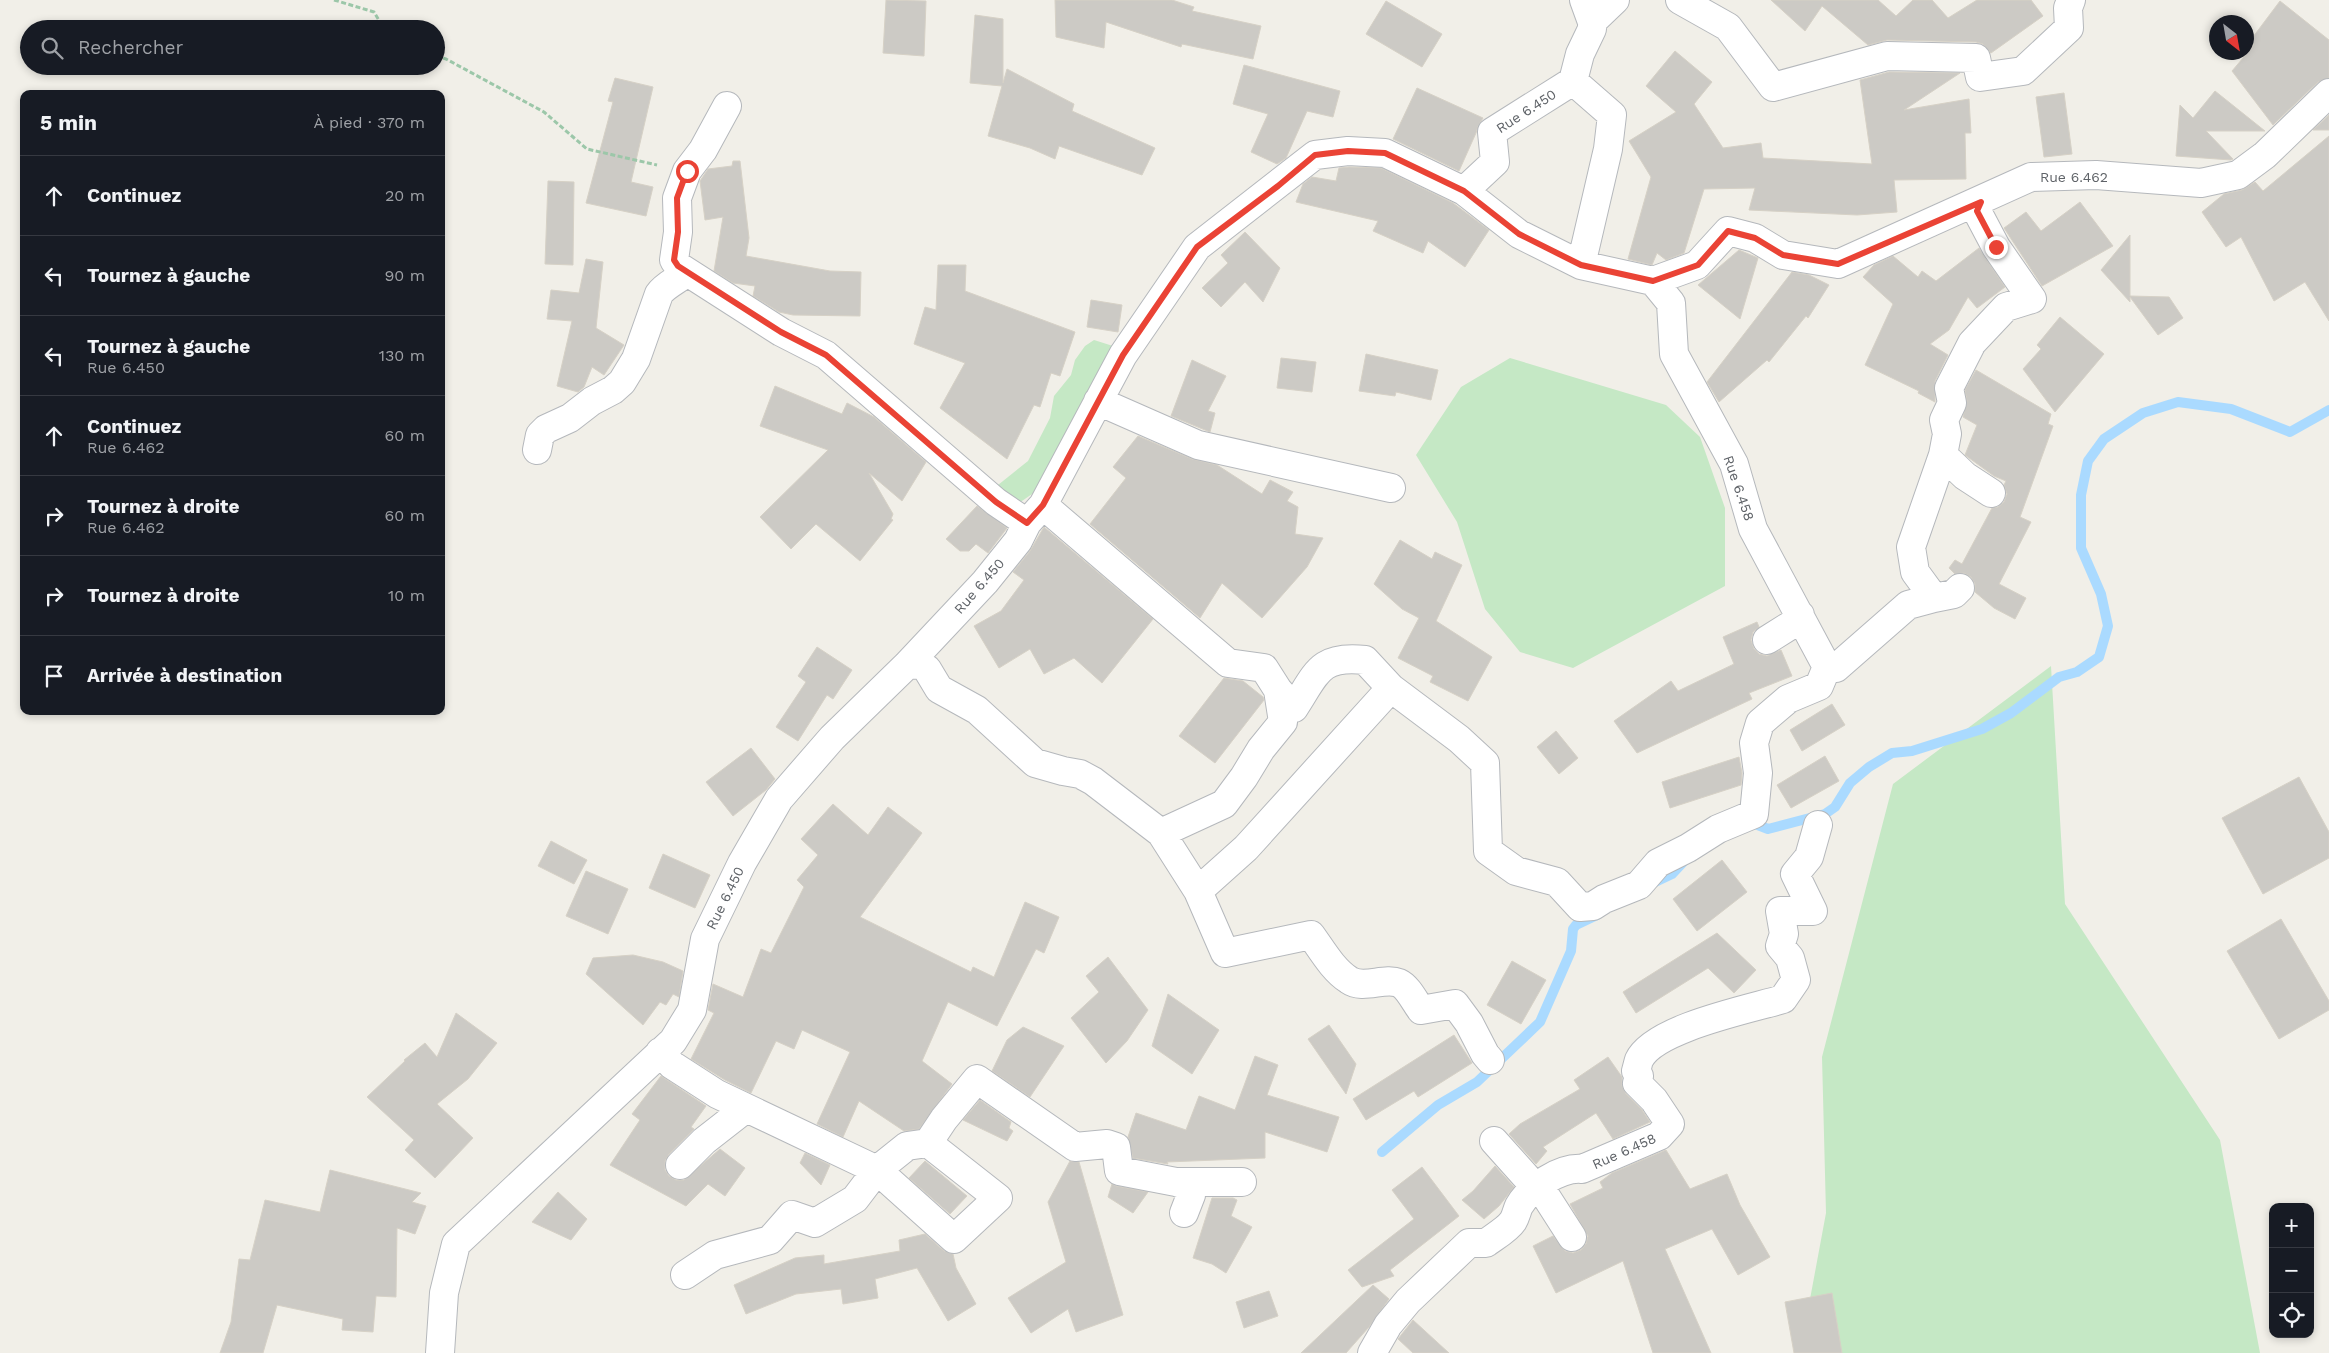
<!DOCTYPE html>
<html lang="fr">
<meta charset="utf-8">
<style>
body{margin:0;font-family:"Work Sans",sans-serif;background:#20242c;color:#f1f3f6}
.controls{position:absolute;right:15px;bottom:15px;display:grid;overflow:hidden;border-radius:10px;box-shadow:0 2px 8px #0003}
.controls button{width:45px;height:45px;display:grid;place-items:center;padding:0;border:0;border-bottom:1px solid #363941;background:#171b24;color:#f1f3f6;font:25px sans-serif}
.compass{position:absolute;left:2209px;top:15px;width:45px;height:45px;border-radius:50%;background:#171b24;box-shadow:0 2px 8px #0003;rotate:149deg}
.stop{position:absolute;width:15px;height:15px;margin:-11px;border:4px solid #ea4335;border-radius:50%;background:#fff}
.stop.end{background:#ea4335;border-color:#fff;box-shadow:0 1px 5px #0008}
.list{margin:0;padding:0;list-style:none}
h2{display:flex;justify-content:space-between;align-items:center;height:65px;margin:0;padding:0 20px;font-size:21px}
h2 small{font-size:16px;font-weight:400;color:#9ea1a6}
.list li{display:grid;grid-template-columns:32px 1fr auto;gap:15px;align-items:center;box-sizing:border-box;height:80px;padding:0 20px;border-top:1px solid #363941}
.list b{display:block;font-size:19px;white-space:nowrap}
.list p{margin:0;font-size:16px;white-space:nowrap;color:#9ea1a6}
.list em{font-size:16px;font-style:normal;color:#9ea1a6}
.icon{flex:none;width:28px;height:28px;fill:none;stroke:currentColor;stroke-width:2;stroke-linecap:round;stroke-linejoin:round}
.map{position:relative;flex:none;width:2329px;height:1353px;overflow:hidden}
.search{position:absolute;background:#171b24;box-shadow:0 2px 8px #0003;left:20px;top:20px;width:425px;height:55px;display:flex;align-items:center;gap:12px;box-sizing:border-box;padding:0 18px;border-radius:28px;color:#9ea1a6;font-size:19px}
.panel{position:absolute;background:#171b24;box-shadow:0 2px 8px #0003;left:20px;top:90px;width:425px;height:625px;border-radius:10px}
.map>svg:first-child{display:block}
.green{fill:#c5e8c5}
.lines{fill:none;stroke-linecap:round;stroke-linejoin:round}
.stream{stroke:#aadaff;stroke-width:10}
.building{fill:#cccac5;stroke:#d6d1c6}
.minor-casing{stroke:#b5b8bc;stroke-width:30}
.path{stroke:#9cc7a9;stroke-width:3;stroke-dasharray:5 2.5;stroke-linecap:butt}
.minor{stroke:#fff;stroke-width:28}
.route{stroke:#ea4335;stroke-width:6}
.labels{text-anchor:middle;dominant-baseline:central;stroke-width:4;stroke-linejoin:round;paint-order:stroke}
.street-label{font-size:14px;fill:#5f6368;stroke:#fff}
</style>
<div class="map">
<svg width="2329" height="1353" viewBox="0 0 2329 1353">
<rect width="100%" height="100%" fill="#f1efe8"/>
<path class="green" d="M1094,340L1113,346L1035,492L1019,503L997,493L998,485L1028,461L1050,418L1054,396L1071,375L1075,360L1085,346Z
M1510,358L1666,405L1700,437L1725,508V586L1573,668L1520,652L1485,609L1457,522L1416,455L1461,387Z
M2051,666L2065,904L2220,1140L2260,1353H1800L1826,1213L1822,1057L1893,784Z"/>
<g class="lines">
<path class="stream" d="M1748,824L1750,822L1768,829L1825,814L1835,807L1850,783L1869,767L1892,753L1912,751L1982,729L2011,713L2059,677L2077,672L2099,657L2108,626L2101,594L2081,548V495L2088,461L2104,439L2143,413L2178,402L2231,409L2290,432L2329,410
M1653,883L1672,874L1685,860
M1382,1152L1438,1105L1477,1082L1540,1022L1571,951L1573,929L1576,925L1597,915"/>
</g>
<path class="building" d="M886,0L926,1L924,56L883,53Z
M1055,0H1172L1194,7L1192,11L1261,26L1253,59L1182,44L1181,47L1106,22L1104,48L1056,37Z
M1771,0H1878L1896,16L1913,0H1932L1948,18L1977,0H2031L2043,16L1991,53L1983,44L1976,42L1887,40L1868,45L1822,6L1805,31Z
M1386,1L1442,34L1422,67L1366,34Z
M2280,1L2329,40V78L2318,82L2273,125L2232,71L2254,45L2250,41Z
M975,15L1003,19V83L1007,69L1074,104L1072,111L1155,148L1142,175L1059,146L1055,159L1030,148L988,136L1002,86L970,83Z
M1675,51L1712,82L1694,104L1723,148L1761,143L1763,158L1872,164L1860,80L1889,72L1960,73L1904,110L1969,99L1971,133H1965L1966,179L1894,180L1897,212L1857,215L1749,210L1755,188L1704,189L1684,253L1666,260L1657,253L1652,265L1628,259L1651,177L1629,141L1676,112L1646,86Z
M1244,65L1340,91L1333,117L1307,111L1286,158L1277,164L1251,152L1268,114L1233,104Z
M615,78L653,87L631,182L653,187L646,216L586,203L613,102L608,101Z
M1417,88L1483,118L1478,126L1476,133L1459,171L1393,139Z
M2215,91L2265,131H2206L2233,159L2231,160L2176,156L2180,105L2193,118Z
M2064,93L2072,154L2044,157L2036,97Z
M2329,115V130H2313Z
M2329,136V321L2305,282L2274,301L2241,237L2226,247L2202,212L2224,194L2242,190L2255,182L2263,191Z
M733,161H740L749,238L746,256L830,271L861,272L860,316L793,315L779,312L753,296L755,286L733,283L714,271L723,217L705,220L700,181L708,169L732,166Z
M1349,167L1381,168L1453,203L1489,230L1465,267L1428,241L1423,253L1373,231L1378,221L1296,202L1303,184L1312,177L1336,181L1339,168Z
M548,181L574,182L573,265L545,264Z
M2080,202L2113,246L2042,286L2004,228L2026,212L2041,231Z
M1245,232L1280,268L1263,302L1245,282L1221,307L1202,288L1228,263L1221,255Z
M2130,235V296L2169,297L2183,318L2158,335L2130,297V302L2101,270Z
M1979,248L2005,287L1977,308L1968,297L1949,330L1930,344L1948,355L1935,381V402L1918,393L1919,391L1865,365L1893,304L1863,277L1874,265L1893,256L1918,277L1922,271L1936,281Z
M1739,250L1758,258L1740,319L1698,285Z
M586,259L603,262L596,328L624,345L604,375L592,367L584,387L578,392L557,386L572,321L547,319L551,290L579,293Z
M938,265H966L965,291L1075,332L1060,376L1051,373L1040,407L1034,405L1007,459L940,408L965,363L914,344L925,307L936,310Z
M1792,272L1809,275L1829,285L1808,318L1806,316L1769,362L1767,360L1719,402L1707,382Z
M1091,300L1122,305L1118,332L1087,327Z
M2060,317L2104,354L2055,412L2023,369L2041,349L2037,345Z
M1366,354L1438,370L1431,400L1396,392L1395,396L1359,391Z
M1281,358L1316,362L1312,392L1277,388Z
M1192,360L1226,376L1208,411L1215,413L1210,432L1171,416Z
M1976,370L2051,414L2048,424L2053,426L2020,517L2031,522L1999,584L2026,598L2015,619L1994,608L1975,592V584L1971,577L1964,573L1955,574L1949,568L1955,560L1962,564L1992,508L1998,507L2004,502L2007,494L2004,485L2006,481L1994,476L1965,455L1977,425L1963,417L1967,401L1965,390Z
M775,386L842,414L847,403L874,417L926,462L902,501L869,473L893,514L891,519L893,520L860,561L816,524L791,549L760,517L828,450L760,426Z
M1138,436L1192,459L1217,465L1262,494L1270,480L1293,492L1287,501L1298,507L1295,534L1323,538L1307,567L1262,618L1222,583L1200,618L1090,524L1126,478L1113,467Z
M977,506L1007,528L988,553L976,544L969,551H960L946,539Z
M1044,527L1153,619L1102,683L1074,658L1044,674L1030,649L999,668L974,626L1001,611L1024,580L1013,572L1030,551Z
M1400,540L1432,559L1435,552L1462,565L1436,621L1492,657L1468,701L1430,682L1433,676L1398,658L1419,618L1402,609L1374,584Z
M1757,622L1759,627L1753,632L1751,640L1754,649L1759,654L1767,656L1781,650L1792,676L1749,693L1752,699L1637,753L1614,721L1671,681L1678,691L1734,664L1723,637Z
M817,647L852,670L833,699L827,695L798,741L776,727L806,682L798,676Z
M1224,678L1243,681L1263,697L1264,700L1215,763L1179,736Z
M1832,704L1845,725L1802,751L1790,730Z
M1556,731L1578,758L1559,774L1537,747Z
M751,748L775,779L766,790L733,816L706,782Z
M1825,756L1839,781L1791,808L1777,785Z
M1739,757L1742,773L1741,785L1670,808L1662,782Z
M2299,777L2329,832V858L2263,894L2222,818Z
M833,804L868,835L888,807L922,833L860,917L971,972L973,967L994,977L1025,902L1059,917L1044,953L1036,949L997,1026L948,1002L922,1061L952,1084L919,1129L904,1131L859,1101L843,1137L817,1124L850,1052L802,1030L794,1049L776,1041L751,1093L725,1080L691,1059L714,1013L708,1010L713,984L743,997L761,949L771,953L804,887L797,880L818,855L801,839Z
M551,841L587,860L574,884L538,866Z
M663,854L710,875L695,908L649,888Z
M1722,860L1747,892L1697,931L1673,899Z
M586,871L628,889L608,934L566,916Z
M2281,919L2329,1001V1010L2279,1039L2227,951Z
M1717,933L1756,970L1734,993L1708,968L1636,1013L1623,992Z
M633,955L663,962L683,971L679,997L673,994L666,1005L660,1002L643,1025L586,974L593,958Z
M1108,957L1148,1010L1127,1041L1106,1063L1071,1018L1099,992L1086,976Z
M1512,961L1546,980L1521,1024L1487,1005Z
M1168,994L1219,1030L1192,1074L1152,1046Z
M456,1013L497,1043L468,1079L437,1104L473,1138L435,1178L405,1150L414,1140L367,1097L405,1061L404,1060L425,1043L437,1057Z
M1329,1025L1356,1064L1346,1094L1308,1039Z
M1023,1027L1064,1046L1030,1097L992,1071L1007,1040Z
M1454,1035L1472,1063L1418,1097L1414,1091L1366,1120L1353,1099Z
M1255,1056L1278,1065L1267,1095L1339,1117L1327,1152L1265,1132V1158L1167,1162L1168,1164L1133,1158L1128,1137L1136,1113L1186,1130L1199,1096L1235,1110Z
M1608,1057L1622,1077V1086L1626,1094L1642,1110L1650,1122L1613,1139L1596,1113L1543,1147L1547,1151L1536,1164L1509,1134L1520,1124L1580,1089L1574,1080Z
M661,1076L706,1106L691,1127L694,1129L669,1154L665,1161V1170L669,1176L676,1180H684L720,1149L745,1168L725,1196L708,1184L686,1206L610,1165L640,1120L632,1114Z
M980,1100L1011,1122L1009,1128L1013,1131L1007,1141L963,1120Z
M1666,1150L1690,1189L1727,1174L1740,1205L1770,1257L1738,1275L1712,1229L1665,1249L1711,1353H1653L1623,1261L1556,1293L1533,1246L1553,1236L1565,1251L1573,1253L1581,1250L1586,1244L1588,1236L1570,1204L1603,1188L1600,1182L1612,1173Z
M805,1153L830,1165L821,1185L800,1163Z
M925,1161L967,1196L950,1214L909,1178Z
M1070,1161L1079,1162L1123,1315L1076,1332L1068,1309L1031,1333L1008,1298L1066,1262L1048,1202Z
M1495,1166L1514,1187L1499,1206L1484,1219L1462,1200L1473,1191Z
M1422,1167L1459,1216L1390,1270L1394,1276L1362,1287L1348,1270L1414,1219L1392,1190Z
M330,1170L421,1193L412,1202L426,1206L415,1234L397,1228L396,1297L376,1296L373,1332L342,1330L343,1319L277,1305L263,1353H220L231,1322L239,1259L250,1260L265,1200L320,1212Z
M1112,1184L1116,1186L1148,1192L1133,1213L1108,1197Z
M558,1192L587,1219L571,1240L532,1222Z
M1212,1198H1233L1237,1200L1231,1216L1252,1227L1226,1273L1212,1264L1193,1258Z
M925,1234L944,1251L953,1254L956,1268L976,1304L948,1321L917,1268L875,1279L878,1298L843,1304L841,1289L796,1294L746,1314L734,1285L795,1258L824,1255V1264L900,1251L899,1240Z
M1373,1285L1389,1299L1369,1327L1346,1353H1301Z
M1269,1291L1278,1316L1244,1328L1236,1302Z
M1832,1293L1842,1353H1794L1785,1302Z
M1413,1320L1449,1353H1413L1398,1339Z"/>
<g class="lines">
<g class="minor-casing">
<path id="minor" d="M1680,0L1728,27L1773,87L1887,56L1976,58L1980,77L2023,71L2069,28L2068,8L2071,0
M1592,22L1615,0
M1573,81L1612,115L1608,149L1581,265
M727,106L703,150L687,171L677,198L678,232L674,260L678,266L781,332L826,355L996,502L1027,523
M1464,191L1495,162L1492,132L1573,81L1580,54L1592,29V22L1584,0
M1653,281L1671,303L1674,354L1734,464L1753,529L1827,667
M1098,401L1198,445L1391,488
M537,450L540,435L546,429L570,418L592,401L613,390L622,382L636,359L659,294C665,285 678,280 687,272
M1943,455L1965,476L1991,493
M1043,505L1228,663L1264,668L1278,690L1294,708C1317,673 1319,655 1365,660L1391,688
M1934,598L1954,594L1960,588
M1767,640L1791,625L1800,615
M907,665L919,664L927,669L939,689L977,710L1035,763L1063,771L1080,774L1093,781L1161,833L1198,891L1246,848L1391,688L1459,739L1485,763L1488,851L1516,871L1557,882L1580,907L1593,906L1604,899L1639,885L1658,863L1688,848L1718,829L1754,814L1758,773L1754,743L1760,723L1788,699L1819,686L1827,667L1836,668L1908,605L1934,598L1915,572L1911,547L1943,455L1947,434L1944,420L1952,403L1949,388L1972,343L2006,307L2032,299L1996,247L1977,211L1981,202
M1161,833L1224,804L1244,777L1261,749L1283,722L1278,690
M1198,891L1225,953L1311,935C1322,950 1333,970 1349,980C1363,990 1384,977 1399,983C1408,987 1415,1002 1421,1010L1455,1004L1469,1023L1485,1054L1490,1060
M660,1052L672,1065L717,1094L877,1170L954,1239L998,1198L928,1143
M1494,1141L1536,1188L1547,1198L1572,1237
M680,1165L704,1141L745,1109
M1176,1182L1188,1186L1191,1195L1184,1213
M685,1275L715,1255L770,1240L792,1215L815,1223L855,1199L877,1170L907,1146L928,1143L944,1119L977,1079L1075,1147L1107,1144L1116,1147L1119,1171L1176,1182H1242
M440,1353L444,1293L456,1244L673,1041L692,1010L705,939L742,863L779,799L832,738L907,665L985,582L1018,541L1027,523L1043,505L1123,355L1197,247L1315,155L1348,151L1385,153L1464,191L1519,234L1581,265L1653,281L1697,265L1728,231L1755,238L1783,255L1838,264L2031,177L2096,175L2201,183L2238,175L2265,155L2329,93
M1372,1353L1388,1325L1408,1301L1469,1243H1486C1494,1237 1508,1229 1513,1221C1516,1216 1517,1210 1519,1206C1530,1187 1561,1167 1582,1169L1659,1136L1670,1124L1654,1100L1637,1083L1639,1076L1636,1071C1637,1068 1638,1063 1639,1060C1654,1028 1750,1009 1783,999L1796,980L1790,958L1780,946L1784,934L1780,911H1813L1795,874L1809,857L1818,825"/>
</g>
<path class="path" d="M334,0L374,12L384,29
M436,56L446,59L544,112L587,149L657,165"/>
<use href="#minor" class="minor"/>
</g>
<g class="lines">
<path class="route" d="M687,171L677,198L678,232L674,260L678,266L781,332L826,355L996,502L1027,523L1043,505L1123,355L1197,247L1278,186L1315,155L1348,151L1385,153L1464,191L1519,234L1581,265L1653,281L1698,265L1728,231L1755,238L1783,255L1838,264L1981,202L1977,211L1996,247"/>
</g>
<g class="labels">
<g class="street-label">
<text transform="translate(1526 111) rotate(-33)">Rue 6.450</text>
<text x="2074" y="177">Rue 6.462</text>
<text transform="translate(1739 488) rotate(71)">Rue 6.458</text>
<text transform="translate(979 586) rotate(-49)">Rue 6.450</text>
<text transform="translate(725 898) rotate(-64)">Rue 6.450</text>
<text transform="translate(1624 1151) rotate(-24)">Rue 6.458</text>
</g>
</g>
</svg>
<div class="controls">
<button>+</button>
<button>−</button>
<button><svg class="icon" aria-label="locate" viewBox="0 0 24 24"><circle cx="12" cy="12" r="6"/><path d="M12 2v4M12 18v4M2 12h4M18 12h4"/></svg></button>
</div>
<svg class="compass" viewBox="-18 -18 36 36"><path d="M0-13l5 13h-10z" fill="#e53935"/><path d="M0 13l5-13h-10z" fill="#9ea1a6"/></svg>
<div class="stop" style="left:687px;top:171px"></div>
<div class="stop end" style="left:1996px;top:247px"></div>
<div class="search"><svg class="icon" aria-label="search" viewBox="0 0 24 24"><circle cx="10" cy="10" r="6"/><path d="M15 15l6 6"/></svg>Rechercher</div>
<section class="panel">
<h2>5 min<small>À pied · 370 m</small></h2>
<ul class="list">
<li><svg class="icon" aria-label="ahead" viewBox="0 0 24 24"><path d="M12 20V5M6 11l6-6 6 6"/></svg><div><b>Continuez</b></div><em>20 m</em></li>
<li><svg class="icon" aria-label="left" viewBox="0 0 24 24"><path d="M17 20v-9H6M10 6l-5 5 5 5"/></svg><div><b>Tournez à gauche</b></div><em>90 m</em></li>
<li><svg class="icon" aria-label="left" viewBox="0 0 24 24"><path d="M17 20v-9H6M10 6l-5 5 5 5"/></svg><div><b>Tournez à gauche</b><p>Rue 6.450</p></div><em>130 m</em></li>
<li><svg class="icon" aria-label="ahead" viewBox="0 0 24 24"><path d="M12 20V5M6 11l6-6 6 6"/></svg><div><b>Continuez</b><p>Rue 6.462</p></div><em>60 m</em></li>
<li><svg class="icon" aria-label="right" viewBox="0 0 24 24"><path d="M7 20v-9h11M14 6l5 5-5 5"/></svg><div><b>Tournez à droite</b><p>Rue 6.462</p></div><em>60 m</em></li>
<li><svg class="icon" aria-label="right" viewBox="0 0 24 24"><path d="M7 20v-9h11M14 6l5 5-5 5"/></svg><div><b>Tournez à droite</b></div><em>10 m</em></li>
<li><svg class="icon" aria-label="arrive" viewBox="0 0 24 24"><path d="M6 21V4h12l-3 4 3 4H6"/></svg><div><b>Arrivée à destination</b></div></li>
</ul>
</section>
</div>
